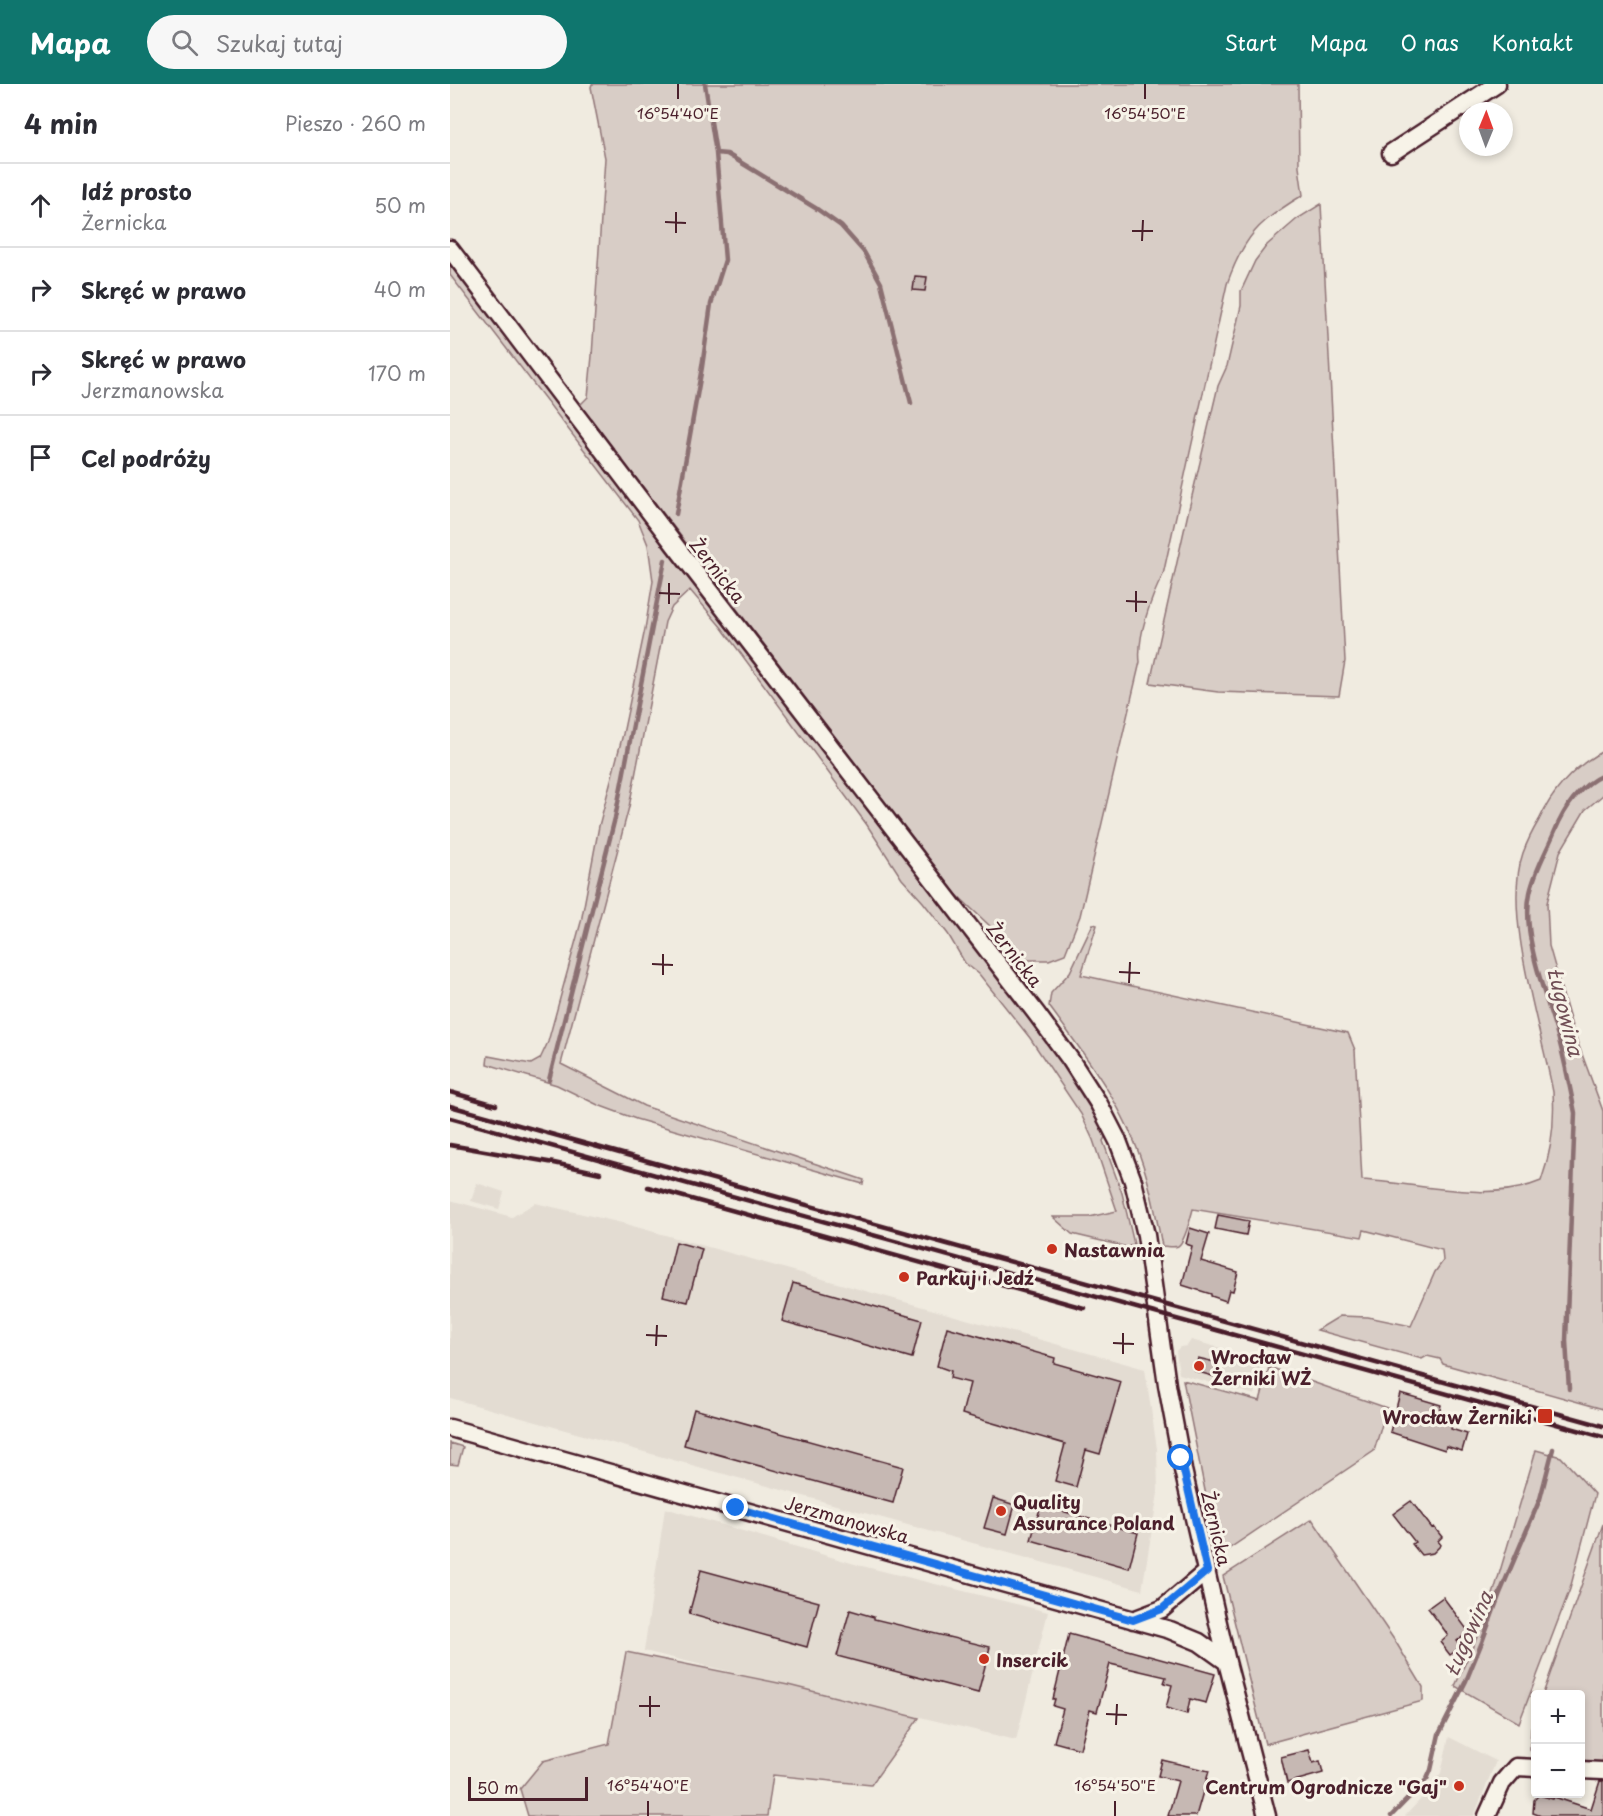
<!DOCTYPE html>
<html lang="pl">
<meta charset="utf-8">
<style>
body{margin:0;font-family:"Playpen Sans",sans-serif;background:#f7f7f7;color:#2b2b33}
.controls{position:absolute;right:18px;bottom:18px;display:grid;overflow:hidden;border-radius:6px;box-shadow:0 3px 9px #0003}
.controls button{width:54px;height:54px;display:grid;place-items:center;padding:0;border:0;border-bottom:2px solid #e1e1e2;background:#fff;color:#2b2b33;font:30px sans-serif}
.compass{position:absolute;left:1009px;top:18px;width:54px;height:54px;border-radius:50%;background:#fff;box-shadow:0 3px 9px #0003;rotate:1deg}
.scale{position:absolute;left:18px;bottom:15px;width:120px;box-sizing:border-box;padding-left:6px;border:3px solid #4a1f2b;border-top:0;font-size:16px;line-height:21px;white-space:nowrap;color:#4a1f2b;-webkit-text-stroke:4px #f7f3e8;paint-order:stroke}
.stop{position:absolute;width:18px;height:18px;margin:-14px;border:4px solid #1a73e8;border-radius:50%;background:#fff}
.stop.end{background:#1a73e8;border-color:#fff;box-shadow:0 2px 6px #0008}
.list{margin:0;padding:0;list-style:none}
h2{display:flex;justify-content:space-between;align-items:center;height:78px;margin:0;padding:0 24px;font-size:26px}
h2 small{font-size:20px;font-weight:400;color:#7c7c81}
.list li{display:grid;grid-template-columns:39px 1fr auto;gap:18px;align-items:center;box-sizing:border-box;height:84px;padding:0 24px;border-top:2px solid #e1e1e2}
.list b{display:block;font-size:22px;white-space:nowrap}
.list p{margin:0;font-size:20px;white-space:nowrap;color:#7c7c81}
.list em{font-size:20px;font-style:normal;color:#7c7c81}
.icon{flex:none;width:33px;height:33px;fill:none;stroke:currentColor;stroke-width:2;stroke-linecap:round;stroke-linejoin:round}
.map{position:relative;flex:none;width:1153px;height:1732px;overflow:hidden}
header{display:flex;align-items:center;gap:36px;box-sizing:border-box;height:84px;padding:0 30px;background:#0f766e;color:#fff}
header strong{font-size:28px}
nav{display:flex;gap:33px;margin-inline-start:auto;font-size:21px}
.search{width:420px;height:54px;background:#f7f7f7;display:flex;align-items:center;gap:15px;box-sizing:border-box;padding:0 21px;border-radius:33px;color:#7c7c81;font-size:22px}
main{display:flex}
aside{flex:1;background:#fff}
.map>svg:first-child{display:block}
.built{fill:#e3dcd2}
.green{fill:#d8cdc6;stroke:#917678;stroke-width:1.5}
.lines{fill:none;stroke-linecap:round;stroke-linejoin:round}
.stream{stroke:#8b6f72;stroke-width:4.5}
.building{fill:#c6b8b3;stroke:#4a1f2b;stroke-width:1.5}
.minor-casing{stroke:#4a1f2b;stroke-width:21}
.minor{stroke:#f7f3e8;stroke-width:16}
.rail{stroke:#4a1f2b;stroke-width:4.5}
.route{stroke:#1a73e8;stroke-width:8}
.ticks{fill:none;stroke:#4a1f2b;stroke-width:2}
.poi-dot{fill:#c8321e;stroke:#f7f3e8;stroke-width:2}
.labels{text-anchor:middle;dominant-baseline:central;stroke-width:6;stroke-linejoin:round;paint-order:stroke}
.street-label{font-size:18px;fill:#4a1f2b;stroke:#f7f3e8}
.poi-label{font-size:18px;font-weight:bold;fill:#4a1f2b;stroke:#f7f3e8;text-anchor:start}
.water-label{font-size:20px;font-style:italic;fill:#704e55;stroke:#f7f3e8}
.ticks-label{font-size:15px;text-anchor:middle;fill:#4a1f2b;stroke:#f7f3e8;stroke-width:6;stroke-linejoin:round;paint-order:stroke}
</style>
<header>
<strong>Mapa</strong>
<div class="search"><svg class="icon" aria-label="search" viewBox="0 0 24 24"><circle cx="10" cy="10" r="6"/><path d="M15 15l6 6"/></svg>Szukaj tutaj</div>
<nav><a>Start</a><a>Mapa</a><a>O nas</a><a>Kontakt</a></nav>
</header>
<main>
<aside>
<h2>4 min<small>Pieszo · 260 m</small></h2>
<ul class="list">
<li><svg class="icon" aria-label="ahead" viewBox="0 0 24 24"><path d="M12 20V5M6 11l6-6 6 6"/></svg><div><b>Idź prosto</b><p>Żernicka</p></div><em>50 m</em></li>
<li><svg class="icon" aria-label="right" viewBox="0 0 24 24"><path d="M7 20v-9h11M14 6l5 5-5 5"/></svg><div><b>Skręć w prawo</b></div><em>40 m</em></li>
<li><svg class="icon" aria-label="right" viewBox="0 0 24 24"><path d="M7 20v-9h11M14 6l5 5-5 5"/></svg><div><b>Skręć w prawo</b><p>Jerzmanowska</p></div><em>170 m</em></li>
<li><svg class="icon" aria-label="arrive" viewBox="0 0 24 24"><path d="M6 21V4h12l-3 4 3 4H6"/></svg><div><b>Cel podróży</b></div></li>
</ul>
</aside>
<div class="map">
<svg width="1153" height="1732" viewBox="0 0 1153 1732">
<rect width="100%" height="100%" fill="#f0ebe0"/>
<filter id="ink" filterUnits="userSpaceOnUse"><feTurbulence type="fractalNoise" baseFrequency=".0167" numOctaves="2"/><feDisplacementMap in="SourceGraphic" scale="12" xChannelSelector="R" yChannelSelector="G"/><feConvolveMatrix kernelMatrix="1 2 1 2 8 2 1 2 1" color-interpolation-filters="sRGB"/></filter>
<g filter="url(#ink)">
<path class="built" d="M27,1099L54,1108L49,1125L21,1117Z
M0,1116L62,1133L85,1119L172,1139L695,1285L707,1365L708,1409L692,1506L0,1314Z
M741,1256L814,1276L805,1311L729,1290L726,1267L730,1263L737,1262Z
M215,1424L408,1481L598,1528L566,1656L194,1567Z
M999,1653L1046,1677L1024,1732H955L970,1716L991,1689Z"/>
<path class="green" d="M142,0H848L849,83L853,111C809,137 794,152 777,200L713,491C701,513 687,553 690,578L630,832L615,870L599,876H576L506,810L130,321L138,313L142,272L155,74L141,3Z
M871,120L895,577L889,612L768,608L700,599L738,429L768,302L777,282L791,222V207L805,177L817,161L847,135Z
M0,179L158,385L216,466L475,797L619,987L642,1023L656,1051L653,1057L672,1109L684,1160L677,1163L622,1150L603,1133H639L667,1127L643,1056L631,1030L580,954L529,890L515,879L498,850L473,818L452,795L417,741L272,544L240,506L222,523L215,538L179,723L111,980L194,1022L414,1096L413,1100L186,1035L148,1021L107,1001L37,980L38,972L81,980L90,975L98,958L131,838L149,742L173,650L195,545L203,497L198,461L188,436L0,191Z
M1153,667V711L1135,726L1110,768L1097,819L1099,862L1123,946L1153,1027V1325L993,1280L990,1275L977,1272L972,1275L867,1246L890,1232L918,1233L961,1242L985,1188L993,1177L992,1166L914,1146L912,1153L743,1125C741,1132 735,1158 728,1162C724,1164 717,1162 712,1162C707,1135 702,1108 693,1081C674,1022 635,971 599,922L601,909L620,888L643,840L647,841L631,891L898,949L905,966L912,1096C968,1099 1038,1120 1091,1097C1102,1067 1105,1039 1103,1008C1091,944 1052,829 1073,769C1077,758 1083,746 1089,736C1103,706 1123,683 1153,667Z
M819,1283L937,1324L924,1367L768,1472L733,1296L810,1317Z
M0,1359L13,1363L8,1381L0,1380Z
M1086,1366L1111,1373L1145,1410L1120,1505L1069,1639L1005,1602L1037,1531Z
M862,1435L947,1560L973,1603V1617L815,1660L773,1492Z
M1153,1440V1681L1131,1680L1130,1610H1093Z
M176,1568L338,1601L469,1634L421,1701L323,1691L317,1732H78L70,1705L93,1677L159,1660Z
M1085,1632L1086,1672H1085L1080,1666L1081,1644Z"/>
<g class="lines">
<path class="stream" d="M266,69L277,70L367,125L391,142L414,168L431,199L461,319
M226,430L252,283L261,220L275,176L266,69L255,0
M99,996L165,734L215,476
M1119,1305L1116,1257L1125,1029C1120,1003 1115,978 1108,952C1096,912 1071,850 1080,809C1084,789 1096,768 1104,749C1114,725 1128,702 1153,691
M941,1732L977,1695L981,1686L989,1650L1016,1597L1032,1558L1050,1509L1090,1415L1103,1365"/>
</g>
<path class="building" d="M465,192L477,193L475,207L463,206Z
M768,1131L799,1137L796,1151L765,1145Z
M740,1144L759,1150L751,1177L788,1188L783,1207L779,1206L776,1217L761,1212V1210L732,1201L742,1162L736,1160Z
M226,1158L252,1165L238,1218L213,1212Z
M343,1199L472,1236L462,1274L332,1237Z
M497,1243L605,1274L604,1279L671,1298L650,1370L636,1366L626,1403L605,1397L615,1360L512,1330L520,1299L500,1294L501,1287L487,1282Z
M748,1274L769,1279L766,1293L745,1287Z
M950,1309L991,1321L988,1334L1002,1337L1001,1345L1017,1350L1012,1367L996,1362L995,1366L940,1348Z
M244,1325L453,1383L443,1419L234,1361Z
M543,1414L565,1421L557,1450L534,1444Z
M961,1417L982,1444L984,1443L992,1453L988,1457L991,1461L983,1469L971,1471L962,1460L965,1458L943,1430Z
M591,1421L688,1449L679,1484L581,1456Z
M251,1486L369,1518L357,1563L239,1530Z
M993,1513L1019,1548L1007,1557L1011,1563L1000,1571L990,1558L998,1551L978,1524Z
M400,1526L424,1533V1535L540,1563L528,1609L387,1572Z
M619,1550L765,1590L756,1619L740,1615L737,1630L716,1624L722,1601L714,1599L716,1593L660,1580L647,1628L640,1626L630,1665L604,1658L613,1625L603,1622L605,1615H603Z
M859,1666L863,1679L870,1677L873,1689L837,1699L831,1673Z
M712,1676L759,1687L746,1732H718L728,1697L708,1692Z
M1150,1697H1153V1732H1091L1083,1729L1084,1716L1089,1711L1103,1715L1104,1713L1141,1725Z"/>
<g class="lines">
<g class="minor-casing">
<path id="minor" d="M941,69L1047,0
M0,165L227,464L586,929L620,975L649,1020L668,1057L683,1097L696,1151L717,1301L733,1386L777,1578L817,1732
M0,1344L720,1546L749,1558L777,1578
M683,1536L712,1525L757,1487
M1130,1686L1153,1687
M1037,1732L1052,1699L1066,1683L1086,1684"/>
</g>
<use href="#minor" class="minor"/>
<path class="rail" d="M0,1008L46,1021
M0,1022L1153,1342
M0,1034L1153,1353
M0,1061L104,1079L150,1089
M198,1103L634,1224"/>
</g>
</g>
<g class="lines" filter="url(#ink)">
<path class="route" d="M286,1424L683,1536L712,1525L757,1487L731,1374"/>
</g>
<path class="ticks" d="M228,15V0M695,15V0M215,138L236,139M682,147H703M226,149V128M692,157L693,136M209,509L230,510M676,517L697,518M219,520V499M686,528V507M202,880L223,881M669,888L690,889M213,891V870M679,899L680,878M196,1251L217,1252M663,1259L684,1260M206,1262L207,1241M673,1270V1249M189,1622H210M656,1630L677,1631M200,1633V1612M666,1641L667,1620M198,1732V1717M665,1732V1717"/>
<g class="poi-dot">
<circle cx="602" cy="1165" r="6"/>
<circle cx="454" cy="1193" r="6"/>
<circle cx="749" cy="1282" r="6"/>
<rect x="1087" y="1324" width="16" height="16" rx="3"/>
<circle cx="551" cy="1427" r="6"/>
<circle cx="534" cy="1575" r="6"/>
<circle cx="1009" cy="1702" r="6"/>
</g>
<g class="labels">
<g class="street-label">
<text transform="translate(268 486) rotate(52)">Żernicka</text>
<text transform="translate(565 870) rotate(52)">Żernicka</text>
<text transform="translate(397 1435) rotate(16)">Jerzmanowska</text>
<text transform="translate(767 1444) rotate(77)">Żernicka</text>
</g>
<g class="poi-label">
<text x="614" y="1165">Nastawnia</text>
<text x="466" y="1193">Parkuj i Jedź</text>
<text x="761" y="1272">Wrocław<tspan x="761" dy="21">Żerniki WŻ</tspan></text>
<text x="1082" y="1332" text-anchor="end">Wrocław Żerniki</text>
<text x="563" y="1417">Quality<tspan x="563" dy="21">Assurance Poland</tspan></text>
<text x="546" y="1575">Insercik</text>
<text x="997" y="1702" text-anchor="end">Centrum Ogrodnicze "Gaj"</text>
</g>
<g class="water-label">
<text transform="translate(1116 928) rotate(76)">Ługowina</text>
<text transform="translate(1018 1549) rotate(-66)">Ługowina</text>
</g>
</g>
<g class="ticks-label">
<text x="228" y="35">16°54'40"E</text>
<text x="695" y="35">16°54'50"E</text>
<text x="198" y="1707">16°54'40"E</text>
<text x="665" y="1707">16°54'50"E</text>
</g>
</svg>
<div class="controls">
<button>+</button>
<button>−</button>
</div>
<svg class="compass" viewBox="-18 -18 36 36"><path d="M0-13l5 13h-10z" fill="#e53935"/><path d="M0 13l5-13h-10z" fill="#7c7c81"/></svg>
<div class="scale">50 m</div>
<div class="stop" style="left:731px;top:1374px"></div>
<div class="stop end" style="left:286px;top:1424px"></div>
</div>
</main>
